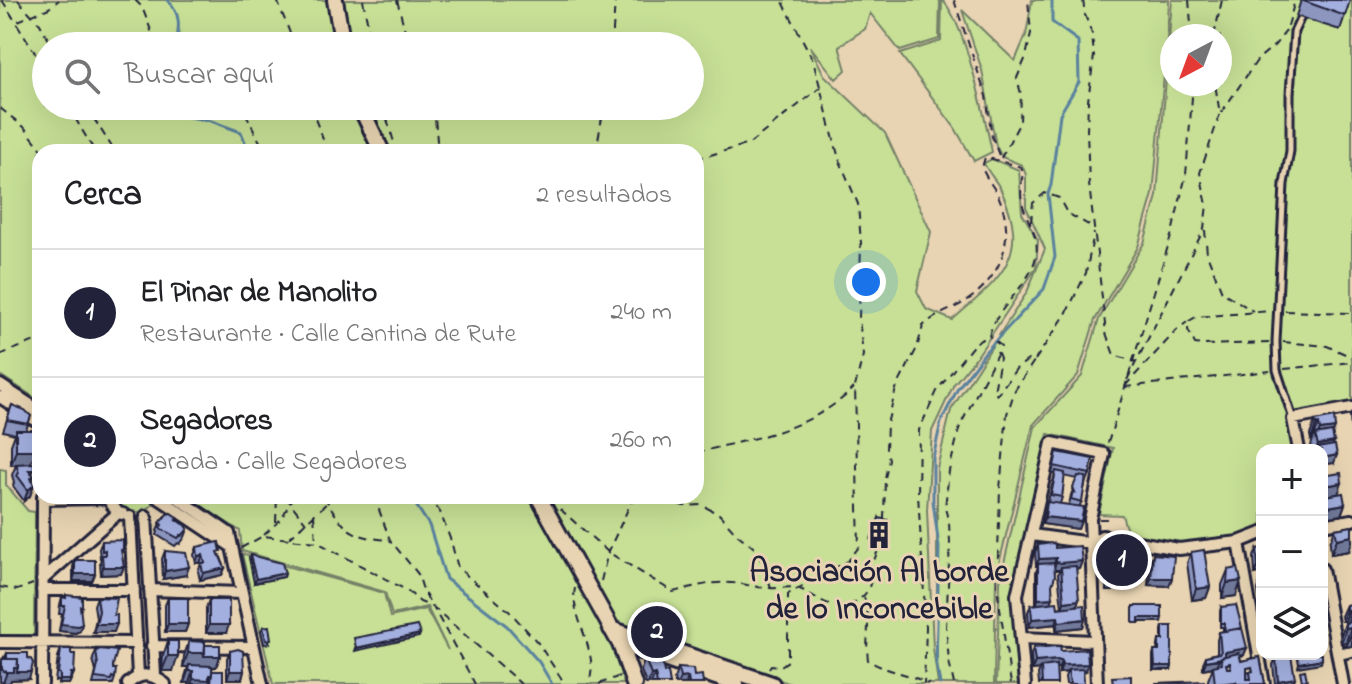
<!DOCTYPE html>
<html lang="es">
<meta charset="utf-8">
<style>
body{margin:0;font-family:"Indie Flower",sans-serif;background:#f2f2f2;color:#202124}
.controls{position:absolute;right:24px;bottom:24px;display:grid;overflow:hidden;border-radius:16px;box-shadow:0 8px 32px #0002}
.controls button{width:72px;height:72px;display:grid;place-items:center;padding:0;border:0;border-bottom:2px solid #e0e0e0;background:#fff;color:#202124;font:40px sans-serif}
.compass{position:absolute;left:1160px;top:24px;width:72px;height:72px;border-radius:50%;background:#fff;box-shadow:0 8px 32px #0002;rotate:221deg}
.you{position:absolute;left:866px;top:282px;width:28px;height:28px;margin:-20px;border:6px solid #fff;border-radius:50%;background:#1a73e8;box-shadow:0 0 0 12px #1a73e833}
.badge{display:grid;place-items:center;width:52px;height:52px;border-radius:50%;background:#22223b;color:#fff;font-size:26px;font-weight:700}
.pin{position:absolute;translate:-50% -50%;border:4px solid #fff;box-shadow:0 2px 8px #0006}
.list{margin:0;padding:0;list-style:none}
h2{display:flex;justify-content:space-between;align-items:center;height:104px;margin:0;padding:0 32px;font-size:34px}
h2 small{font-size:26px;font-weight:400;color:#757577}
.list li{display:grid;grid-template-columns:52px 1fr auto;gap:24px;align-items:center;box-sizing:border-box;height:128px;padding:0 32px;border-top:2px solid #e0e0e0}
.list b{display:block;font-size:30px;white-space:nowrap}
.list p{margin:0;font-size:26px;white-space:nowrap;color:#757577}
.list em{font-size:26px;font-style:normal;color:#757577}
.icon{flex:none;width:44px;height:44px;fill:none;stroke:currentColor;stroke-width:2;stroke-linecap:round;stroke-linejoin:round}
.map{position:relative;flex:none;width:1352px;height:684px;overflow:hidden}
.search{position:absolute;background:#fff;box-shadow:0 8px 32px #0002;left:32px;top:32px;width:672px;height:88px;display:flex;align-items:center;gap:20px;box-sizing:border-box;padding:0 28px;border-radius:44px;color:#757577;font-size:30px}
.panel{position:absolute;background:#fff;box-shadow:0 8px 32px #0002;left:32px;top:144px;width:672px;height:360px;border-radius:24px}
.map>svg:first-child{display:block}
.green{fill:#c7e096;stroke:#748168;stroke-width:2;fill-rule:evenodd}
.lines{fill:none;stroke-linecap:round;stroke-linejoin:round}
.stream{stroke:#5a829e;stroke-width:3}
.lane-casing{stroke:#22223b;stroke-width:11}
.street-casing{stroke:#22223b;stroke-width:16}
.secondary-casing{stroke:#22223b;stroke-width:20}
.path{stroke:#22223b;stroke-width:2;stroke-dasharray:8 6;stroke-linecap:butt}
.lane{stroke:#e8d4b2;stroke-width:5}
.street{stroke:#e8d4b2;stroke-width:10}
.secondary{stroke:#e8d4b2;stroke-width:14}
.wall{fill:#8c96bf;stroke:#22223b;stroke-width:2;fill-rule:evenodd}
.shaded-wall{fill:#727a9b;stroke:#22223b;stroke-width:2}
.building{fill:#a3afde;stroke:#22223b;stroke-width:2;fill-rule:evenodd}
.labels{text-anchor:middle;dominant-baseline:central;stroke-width:6;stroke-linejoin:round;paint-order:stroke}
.poi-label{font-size:32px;font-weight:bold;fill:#22223b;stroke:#e8d4b2}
</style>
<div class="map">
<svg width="1352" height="684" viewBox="0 0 1352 684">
<rect width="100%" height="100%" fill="#e8d4b2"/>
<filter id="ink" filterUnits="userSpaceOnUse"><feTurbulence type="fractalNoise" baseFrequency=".0125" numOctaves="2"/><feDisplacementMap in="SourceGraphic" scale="16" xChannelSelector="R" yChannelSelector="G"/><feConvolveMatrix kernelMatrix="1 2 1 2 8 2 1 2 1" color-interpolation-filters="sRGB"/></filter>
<g filter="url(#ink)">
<path class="green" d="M0,0H940L939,39L900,51L870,13L865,29L839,46L846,70L836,79L810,46L824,75L885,133L931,232L917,291L926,309L952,320C1000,279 1032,256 1001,190C996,180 988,173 984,163L992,159L1019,170L1022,213L1038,240L1036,268L978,355L954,384L932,431L927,510L933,648L938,684H791L612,622L632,684H273L242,554L384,593L390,617L426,609L448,650L427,607L392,615L385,592L242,551L240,531L186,496H696V152H40V401L0,375ZM46,46H690V106H46Z
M942,0C965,21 985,118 992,152L974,161L955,128L900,54L941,41Z
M1032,0H1169L1167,43L1153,194L1138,247L1095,320L1078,375L1033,425L996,576L994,684H940L937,663V468L951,410L1027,292L1045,249L1026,207V175L1022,165L1002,157L996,146L982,70L962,10L1015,61L1026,35Z
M1172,0H1352V411L1289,420L1294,450H1262V527L1229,539L1177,546L1129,538L1122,515L1099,514L1113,448L1048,434L1014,593L1018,684H996L1000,581L1035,427L1082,376L1099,319L1144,243L1157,196ZM1172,36H1220V84H1172Z
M0,469L6,470V485L28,511L35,512L34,635H0Z
M110,496H144L154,503C139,520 121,513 110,496Z"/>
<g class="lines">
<path class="stream" d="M167,0C182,13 179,29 176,46
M169,106L173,114L211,121L241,132L249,152
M410,496L429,525L446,579L507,626L539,662L552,684
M940,684L936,663L939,547L933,501V458L941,422L958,388L986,351L1044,289L1055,257L1048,194L1051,185L1060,114L1079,82L1078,41L1052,22V0"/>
<g class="lane-casing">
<path id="lane" d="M1293,419L1277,370L1276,342L1284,184L1290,151V94L1294,32L1301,17"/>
</g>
<g class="street-casing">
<path id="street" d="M0,385L40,411
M0,397L40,423
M1299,450L1293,419L1352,408
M106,496L118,513L123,514
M156,496L231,546
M175,496L229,533L262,684
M43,499L106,498
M146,516L155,675
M130,517L138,676
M1322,525L1352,520
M1032,535L1090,543L1102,536L1179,549L1239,542L1262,533
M1239,542L1264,684
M1322,569L1343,684
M42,580L118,513
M42,590H134
M150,590L241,593
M1022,638L1094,641
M0,642L136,643
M152,646L253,647
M1338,654L1352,651
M42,684L43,496
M128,684C141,672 151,673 165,684
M1025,684L1017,595L1052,443L1104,454L1090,519L1097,684"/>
</g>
<g class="secondary-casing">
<path id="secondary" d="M335,0L343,46
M360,106L382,152
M538,496L620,644L634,684
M611,629L772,684
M620,644L736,684"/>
</g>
<path class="path" d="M2,0L46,70
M18,0L40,24L52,46
M135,0L142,7L157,46
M277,0L295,46
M363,0L372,46
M397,0L409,46
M954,0L986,96L992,137L1000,158
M1083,0L1085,15L1092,34L1094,56L1088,101L1087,131L1089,184L1106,333L1114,355L1137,362
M1189,0L1192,36
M18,21L49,8L59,0
M1288,26L1295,0
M1214,36L1222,0
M612,46L615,0
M68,106L95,152
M86,106L115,152
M233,106L246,114L265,152
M310,106L328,152
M383,106L397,152
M434,106L438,152
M0,108L24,127L44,152
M1221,113L1258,59L1275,45L1286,31
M596,152L604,106
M1001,158L1020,122L1021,94L1017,78L1026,57L1031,33L1028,0
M696,159L749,144L821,87
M1031,222L1033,203L1045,193L1059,198L1067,213L1094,228
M1205,230L1207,254L1222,292L1253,311
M1285,311L1352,313
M1283,342L1327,346L1352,357
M1269,343L1202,345L1195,344L1188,330L1189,321L1196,317L1271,311
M998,353L1000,358L994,392L997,395L1016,369L1028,360L1034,361L1015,390L1007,414L1000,489L997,587L1011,684
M0,355L40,339
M1035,360L1066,314L1086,273L1094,233
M1284,369L1352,362
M1127,380L1204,229L1207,205L1200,173L1220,114L1215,84
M1125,386L1177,330L1187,322
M1125,387L1270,371
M1108,443L1172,233L1186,175L1193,84
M696,453C754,437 808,432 854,388
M285,496L306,523
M324,496C344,530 350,537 390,540
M374,496L390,540L418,574L424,593L433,607L521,684
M428,496L440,512L451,541L458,568L511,613L538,643L565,684
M652,496L684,506L701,505L719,514L738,535L757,550L771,587
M560,509L608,552L673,592C693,587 713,581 733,583C746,584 758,588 770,588C780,589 791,585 800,589C816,596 832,612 851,604C875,593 869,579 875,558C879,546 888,539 886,525
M314,515L316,541
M884,519L885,478L889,459L886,449L887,424L896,389L917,348L923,326C936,313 957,309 972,297C1005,271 1015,234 998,195C993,186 986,178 982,168L985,157L1021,167L1023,171C1022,180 1020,192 1022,202C1026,220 1040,236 1036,256C1030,287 997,305 989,336L975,343L938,389L919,430L918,494L926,627L924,684
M1099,519H1108
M276,522L277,496
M877,523H875L871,540L879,550
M264,535L282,518L293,496
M289,538L328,502L340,496
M241,548L263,536L317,542L408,591L420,602L433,607L475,684
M601,581L608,552L634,496
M0,587L17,590L33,584
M575,588C569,616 602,655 588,684
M864,597C872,623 865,636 868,660C883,671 909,673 929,684
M769,668L771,665L781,666L788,661V594L848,561L859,547L855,387L863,355L859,318L861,243L858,204L839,159L813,60L782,0
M599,684L620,676
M954,684L949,662L946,627L950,542L949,523L945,508L949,471L960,426L1001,346L989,336"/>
<use href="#lane" class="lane"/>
<use href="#street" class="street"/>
<use href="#secondary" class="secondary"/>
</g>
<path class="wall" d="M1301,0H1350L1340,30L1296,16Z
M12,405L31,416L26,430L31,463L34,470L32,474L34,476L30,496L24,501L13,486L14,482L12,475L16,465H11V445L15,434L3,431Z
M1352,412V441L1350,417Z
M1315,421L1332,435L1334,463L1322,450H1312L1311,446L1313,439L1311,440L1310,435Z
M1057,452L1090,474L1087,481H1086L1080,506L1081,521L1078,529L1042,524L1055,474H1052ZM1064,476L1077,479L1071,495L1069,505L1060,504L1062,497Z
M1326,496L1345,504L1341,515L1324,518L1322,508Z
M879,518L885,537L882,544L872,542Z
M177,520L188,529L185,537L180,544L178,543L175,546L157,535L158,532L157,531L160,523Z
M1335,529L1349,551L1331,554L1330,543Z
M102,541L123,549L121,555V574L101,575L100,562L101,558H100L99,549Z
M1038,545L1055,548L1082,561L1079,569H1076L1077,605L1085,619L1083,627L1056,630V624L1029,627L1028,612L1031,605L1036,604V572L1038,566H1036L1035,552ZM1055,570H1060L1058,574L1062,607L1058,608L1051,602L1052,585Z
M197,547L220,555L225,568L222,575L200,580L198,571L201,564L200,563H196L194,555Z
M1109,549L1114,587L1113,591H1106L1108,552Z
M1257,549L1262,572L1255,574L1254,557Z
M165,551L186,575L163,579L162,559Z
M1191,552L1210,587L1206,598L1192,600L1187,563Z
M1153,554L1172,578L1169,586L1148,585L1150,562Z
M250,555L285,573L284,577L254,583L249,558Z
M75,560L95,574L92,581H73V567Z
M1228,570L1236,596L1222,598V585Z
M1260,582H1262V604L1260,605L1258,590Z
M62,597L82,606L80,611V631L75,633L59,631L62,614H59L60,605Z
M97,597L114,615V632H93L96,618L94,605Z
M168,598L188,624L185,632H165V605Z
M209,600L226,633H206V608Z
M1352,604V646L1346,647V642L1341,643L1340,638L1345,623V621H1342L1341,616L1346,605Z
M1221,607L1244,655L1240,656L1241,661L1260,657L1265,684H1208V680L1213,667L1203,669V663L1206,656L1217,653V640L1219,632L1223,631V627H1220V611ZM1230,663L1231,668H1227L1226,664ZM1252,667L1253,671L1247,673V668Z
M1163,626L1172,666L1171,670H1153V655L1154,651H1157L1159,640H1162V630Z
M263,627L270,643L264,644L261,631Z
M168,641L173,671H162L163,656Z
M189,641L205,645L220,656L216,667L212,668V671L223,684H189V683H184L185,677L188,667H183L184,656Z
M1033,648L1061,651L1086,671L1083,672L1084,684H1066L1065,677L1067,672L1059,673V668H1056L1057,684H1039L1038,674L1040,669L1032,670L1031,655Z
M61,649L74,673L69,684H58V681H55L58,657Z
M96,651L113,665L115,678L113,684H93L96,672L93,659Z
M230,651L244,671L242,679H227V658Z
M7,653L29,679L11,680L10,683L0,682V666L2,659L5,657Z
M645,658L654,659L664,672L670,684H646L641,670Z
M1276,658L1293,684H1275L1273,665Z
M678,668L694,676L703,684H675L674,679Z"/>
<path class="shaded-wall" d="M1319,424L1313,439L1311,440L1316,425Z
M1335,428L1330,442L1316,440L1320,430Z
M1334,442L1330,453L1317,448L1316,450L1318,445Z
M16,450H36L30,465H11Z
M1337,455L1334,463L1322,465V458Z
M1342,483L1338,494L1322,497L1324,486Z
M34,485L30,496L24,501L28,490Z
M1345,504L1341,515L1324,518L1328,507Z
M1045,517L1081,521L1078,529L1042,524Z
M1352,536V542L1349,551L1331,554L1337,539Z
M203,555L200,563H196L198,556Z
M1056,558L1053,566H1036L1039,559Z
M1082,561L1079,569L1061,570V567L1060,570H1053L1056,562Z
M1262,566V572L1255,574L1258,567Z
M103,567H124L121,574L101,575Z
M189,567L186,575L163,579L165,571Z
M225,568L222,575L200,580L203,573Z
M285,573L284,577L254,583L256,579Z
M75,574H95L92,581H73Z
M1151,578H1172L1169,586L1148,585Z
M1241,581L1236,596L1222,598L1227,583Z
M1107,587H1114L1113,591H1106Z
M1210,587L1206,598L1192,600L1196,589Z
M1053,598L1050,606L1036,607L1038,599Z
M1079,600L1076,608L1062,609L1064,602Z
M1346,610H1349L1345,621H1342Z
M1352,614V625L1346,626L1350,615Z
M1058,617L1056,624L1029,627L1032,619Z
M1139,618H1162L1161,622H1138Z
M1085,619L1083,627L1056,630L1059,622Z
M61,624H82L80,631L75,633L59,631Z
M96,624H117L114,632H93Z
M168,624H188L185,632H165Z
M209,625H229L226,633H206Z
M1351,627L1346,642L1341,643L1346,628Z
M1352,632V646L1346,647Z
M420,634L419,637L355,651L356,648Z
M1247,648L1244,655L1225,659V652Z
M188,653H205L220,656L216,667H183Z
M168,656H178L173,671H162Z
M1220,659L1217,666L1203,669L1206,661Z
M1322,659L1321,663L1298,667L1299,663Z
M1057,660L1061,661L1059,668L1041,667L1040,669L1032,670L1035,662Z
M4,663L31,672L29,679L11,680L10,683H3L7,672L13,670H1Z
M1088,664L1086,671L1068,672V670L1067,672L1059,673L1062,665Z
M1155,666H1172L1171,670H1153Z
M188,671H193L189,683H184Z
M230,671H244L242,679H227Z
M71,673H74L69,684H59L60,680Z
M655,674L651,684H648L651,675Z
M209,675H212L209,684H191L193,679Z
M688,677L686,684H678L680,678Z
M1295,678L1293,684H1277L1278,681Z"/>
<path class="building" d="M1301,0H1350L1345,16Z
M12,405L25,410L31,416L28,424L7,420Z
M1334,417L1335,428L1320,430L1319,424L1316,425L1315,421Z
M16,430H36V450H16Z
M1332,432L1334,442L1318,445L1315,435Z
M1335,445L1337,455L1322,458V450H1318L1317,448Z
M1057,452L1093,459L1090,474L1054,466Z
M34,463V470H29L34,476L31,478L34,485L28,490L17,475L19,473L16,464Z
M1056,471L1065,473L1062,497L1051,495Z
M1341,473L1342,483L1324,486L1322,476Z
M1078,476L1086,477L1082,502L1071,499L1073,491L1075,492L1073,487Z
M1343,493L1345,504L1328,507L1326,496Z
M1047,502L1084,507L1081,521L1045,517Z
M171,513L178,518L176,520L186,525L188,529L182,536L181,535L178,538L160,528L162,525L160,523L167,514Z
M879,518L888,520L885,537L875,535Z
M1352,526V536L1337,539L1335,529Z
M123,540V549L121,550L124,567H103L102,555H105V550L102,551V541Z
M219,542L221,551L218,552L225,568L203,573L201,563H205L203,555L198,556L197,547Z
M1052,543L1055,544V548L1080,546L1082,561L1060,563L1056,562V558L1039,559L1038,545Z
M1262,548V566L1258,567L1257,549Z
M1109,549H1116L1114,587H1107Z
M1204,550L1210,587L1196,589L1191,552Z
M165,551L186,553L189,567L165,571Z
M1153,554L1174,556L1172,578H1151Z
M250,555L282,563L285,573L256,579Z
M75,560H95V574H75Z
M1054,563L1055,576L1052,585L1053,598L1038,599V564Z
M1076,566L1079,600L1064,602L1061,567Z
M1238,568L1241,581L1227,583L1228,570Z
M66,595L82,597V606H80L82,624L78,626L61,624L65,606H62V597L66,598Z
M97,597L117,598L114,615H117V624H96L99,611Z
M168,598H188V624H168Z
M209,600H229V625H209Z
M1057,602L1058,608L1084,605L1085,619L1059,622L1058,617L1032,619L1031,605Z
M1352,604V614L1350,615L1349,610H1346V605Z
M1236,605L1242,628L1225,631L1224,623H1221V607Z
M1133,606H1162V618H1139V623H1133Z
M1352,622V632L1351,627L1346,628L1345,623Z
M269,626L271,639L266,640L263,627Z
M417,626L420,634L356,648L354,638Z
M1163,626H1172V666H1155L1154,651H1159V640H1163Z
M1242,628L1247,648L1225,652V656L1221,657V658L1206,661V656L1221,653L1219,632Z
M168,641H178V656H168Z
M189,641L205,642V653H188Z
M205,645H220V656H204Z
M1057,646H1060L1061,651L1087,649L1088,664L1062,665L1061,661L1057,660L1035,662L1033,648Z
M61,649H71V654H75L74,673H71L70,680H60V674L58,673Z
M100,649L117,651L113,665V669H116L115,678L112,677L111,680L95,678L98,665L96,651Z
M238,649L243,651L244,671H230V651Z
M7,653H28V658L31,659L33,663L31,672H17L18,659H4V657L7,658Z
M1239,653L1241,661L1260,657L1265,684H1237L1236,682L1215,684L1213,666L1222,664L1221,657ZM1230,663L1231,668H1227L1226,664ZM1252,667L1253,671L1250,672L1251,679H1247V668Z
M1297,654H1322V659L1299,663Z
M1291,655L1295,678L1278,681L1276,658Z
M654,656V659L661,658L664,672H668L670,684H657L655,674L651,675L645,658Z
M2,659H18V668H14V672H7L2,670Z
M189,665L212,666V675H209V680L193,679V671H188Z
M1056,665L1057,684H1042L1041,667Z
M678,668L693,669L694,676L702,675L703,684H689L688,677L680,678Z
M1083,669L1084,684H1070L1068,670Z
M1305,670L1307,680L1302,681L1300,671Z
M212,671H223V683H211Z
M1131,676V684H1113L1112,677Z
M1204,681V684L1155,683Z"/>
</g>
<defs>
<g id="building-bare" transform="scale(2.16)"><path d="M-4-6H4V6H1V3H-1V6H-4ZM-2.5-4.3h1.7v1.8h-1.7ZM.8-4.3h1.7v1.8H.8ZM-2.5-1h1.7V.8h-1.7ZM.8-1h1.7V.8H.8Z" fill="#22223b" stroke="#e8d4b2" stroke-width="2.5" paint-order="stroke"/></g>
</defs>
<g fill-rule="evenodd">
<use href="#building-bare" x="879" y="535"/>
</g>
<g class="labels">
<g class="poi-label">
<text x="879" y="573">Asociación Al borde<tspan x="879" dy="37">de lo Inconcebible</tspan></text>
</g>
</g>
</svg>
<div class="controls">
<button>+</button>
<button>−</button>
<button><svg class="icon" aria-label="layers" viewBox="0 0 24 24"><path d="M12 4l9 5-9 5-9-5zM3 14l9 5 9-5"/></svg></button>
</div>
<svg class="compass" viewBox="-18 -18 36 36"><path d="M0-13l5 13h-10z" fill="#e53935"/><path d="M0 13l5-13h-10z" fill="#757577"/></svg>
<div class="you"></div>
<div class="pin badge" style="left:1122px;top:560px">1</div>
<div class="pin badge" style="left:657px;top:632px">2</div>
<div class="search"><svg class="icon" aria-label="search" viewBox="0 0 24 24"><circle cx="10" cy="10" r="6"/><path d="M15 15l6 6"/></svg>Buscar aquí</div>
<section class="panel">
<h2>Cerca<small>2 resultados</small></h2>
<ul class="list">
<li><span class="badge">1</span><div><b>El Pinar de Manolito</b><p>Restaurante · Calle Cantina de Rute</p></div><em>240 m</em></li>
<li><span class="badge">2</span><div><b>Segadores</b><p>Parada · Calle Segadores</p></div><em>260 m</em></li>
</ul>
</section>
</div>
